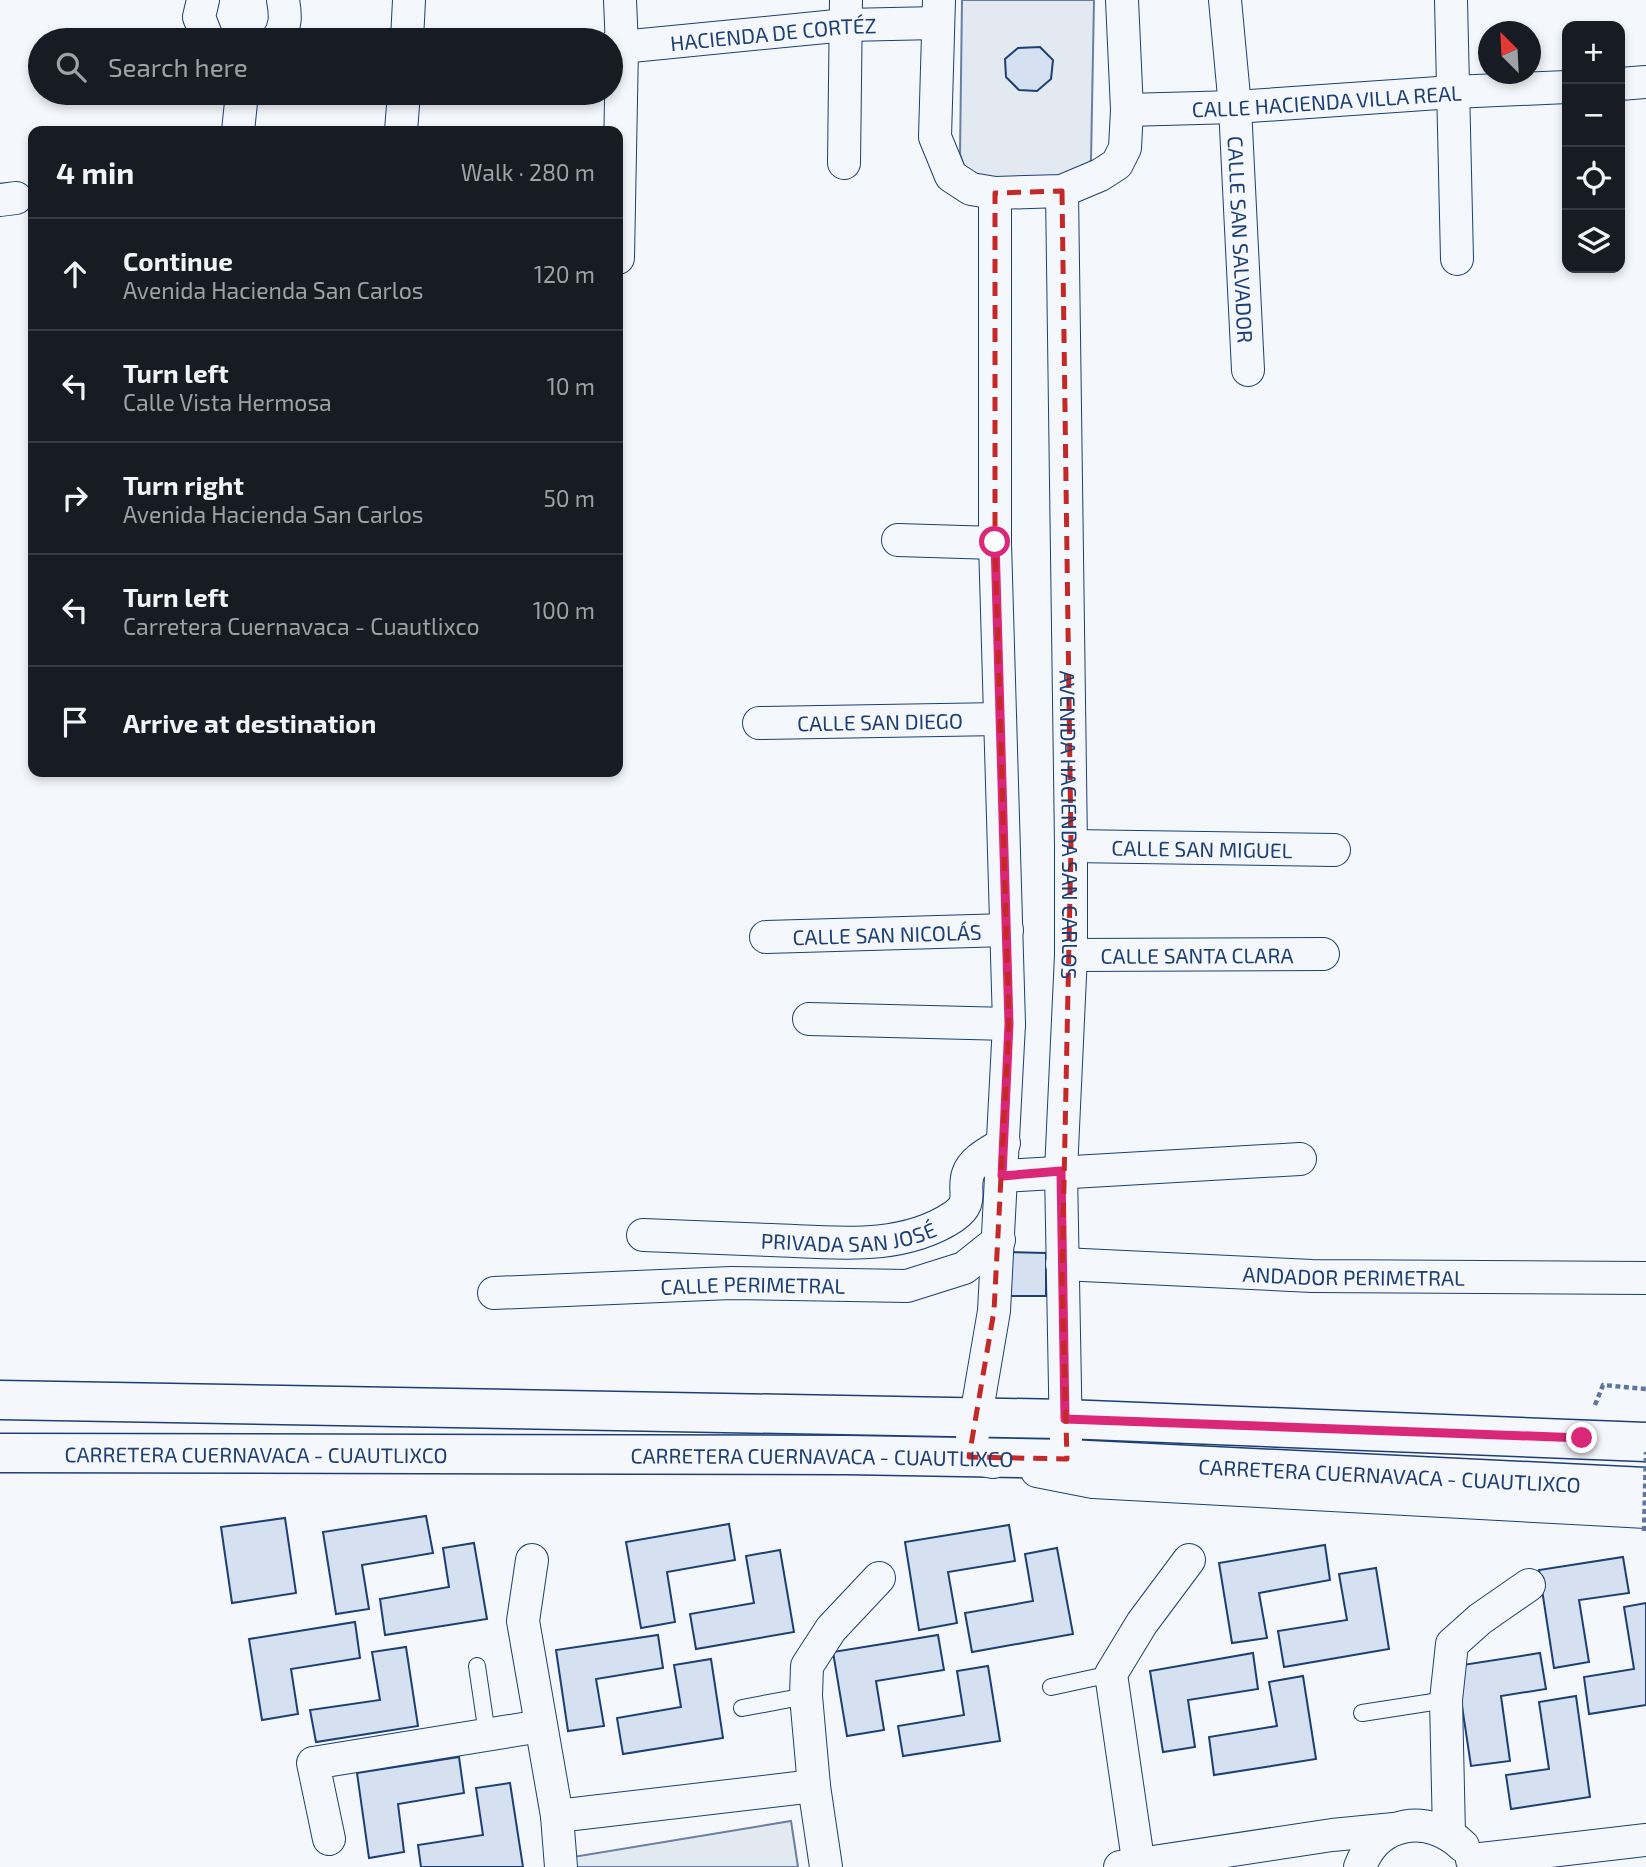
<!DOCTYPE html>
<meta charset="utf-8">
<style>
body{margin:0;font-family:"Exo 2",sans-serif;background:#20242c;color:#f1f3f6}
.controls{position:absolute;right:21px;top:21px;display:grid;overflow:hidden;border-radius:14px;box-shadow:0 4px 10px #0003}
.controls button{width:63px;height:63px;display:grid;place-items:center;padding:0;border:0;border-bottom:2px solid #363941;background:#171b24;color:#f1f3f6;font:35px sans-serif}
.compass{position:absolute;left:1478px;top:21px;width:63px;height:63px;border-radius:50%;background:#171b24;box-shadow:0 4px 10px #0003;rotate:336deg}
.stop{position:absolute;width:21px;height:21px;margin:-16px;border:5px solid #db2777;border-radius:50%;background:#fff}
.stop.end{background:#db2777;border-color:#fff;box-shadow:0 2px 7px #0008}
.list{margin:0;padding:0;list-style:none}
h2{display:flex;justify-content:space-between;align-items:center;height:91px;margin:0;padding:0 28px;font-size:30px}
h2 small{font-size:23px;font-weight:400;color:#9ea1a6}
.list li{display:grid;grid-template-columns:46px 1fr auto;gap:21px;align-items:center;box-sizing:border-box;height:112px;padding:0 28px;border-top:2px solid #363941}
.list b{display:block;font-size:26px;white-space:nowrap}
.list p{margin:0;font-size:23px;white-space:nowrap;color:#9ea1a6}
.list em{font-size:23px;font-style:normal;color:#9ea1a6}
.icon{flex:none;width:38px;height:38px;fill:none;stroke:currentColor;stroke-width:2;stroke-linecap:round;stroke-linejoin:round}
.map{position:relative;flex:none;width:1646px;height:1867px;overflow:hidden}
.search{position:absolute;background:#171b24;box-shadow:0 4px 10px #0003;left:28px;top:28px;width:595px;height:77px;display:flex;align-items:center;gap:18px;box-sizing:border-box;padding:0 24px;border-radius:38px;color:#9ea1a6;font-size:26px}
.panel{position:absolute;background:#171b24;box-shadow:0 4px 10px #0003;left:28px;top:126px;width:595px;height:651px;border-radius:14px}
.map>svg:first-child{display:block}
.green{fill:#e3e9f0;stroke:#687fa3;stroke-width:2}
.building{fill:#d5e0f0;stroke:#1d3f73;stroke-width:2}
.lines{fill:none;stroke-linecap:round;stroke-linejoin:round}
.lane-casing{stroke:#1d3f73;stroke-width:18}
.street-casing{stroke:#1d3f73;stroke-width:34}
.primary-casing{stroke:#1d3f73;stroke-width:41}
.path{stroke:#5e769c;stroke-width:4.5;stroke-dasharray:5 3.5;stroke-linecap:butt}
.lane{stroke:#f4f7fb;stroke-width:16}
.street{stroke:#f4f7fb;stroke-width:32}
.primary{stroke:#f4f7fb;stroke-width:38}
.path-bridge{stroke:#5e769c;stroke-width:4.5;stroke-dasharray:5 3.5;stroke-linecap:butt}
.route{stroke:#db2777;stroke-width:9}
.marked{fill:none;stroke:#c62828;stroke-width:5;stroke-dasharray:14 9;stroke-linejoin:round}
.labels{text-anchor:middle;dominant-baseline:central;stroke-width:5;stroke-linejoin:round;paint-order:stroke}
.street-label{font-size:21px;fill:#1d3f73;stroke:#f4f7fb}
</style>
<div class="map">
<svg width="1646" height="1867" viewBox="0 0 1646 1867">
<rect width="100%" height="100%" fill="#f4f7fb"/>
<path class="green" d="M962,0H1094L1091,160L1081,177L983,183L964,166L960,154Z
M791,1821L798,1867H575L573,1857Z"/>
<path class="building" d="M1040,47L1053,60L1051,79L1037,91L1019,90L1006,77L1005,59L1018,48Z
M1002,1252L1046,1253V1296H1001Z
M426,1516L433,1553L362,1565L369,1609L336,1614L323,1532Z
M285,1518L296,1593L232,1603L221,1527Z
M729,1524L735,1560L667,1572L675,1622L641,1628L626,1542Z
M1009,1525L1015,1561L948,1572L957,1623L919,1630L905,1542Z
M474,1543L487,1619L385,1635L380,1599L449,1587L443,1548Z
M1325,1545L1330,1580L1259,1593L1267,1638L1232,1643L1219,1563Z
M1057,1548L1073,1634L972,1652L965,1613L1033,1601L1025,1554Z
M780,1550L794,1632L696,1649L690,1614L754,1603L746,1556Z
M1623,1557L1629,1593L1579,1600L1589,1662L1554,1668L1539,1570Z
M1376,1568L1389,1649L1284,1667L1278,1631L1347,1620L1339,1574Z
M1646,1603V1705L1589,1714L1584,1677L1634,1669L1624,1607Z
M355,1622L360,1658L291,1669L298,1714L262,1720L249,1639Z
M658,1635L663,1668L596,1679L604,1726L568,1731L556,1650Z
M938,1635L944,1670L876,1681L884,1730L847,1736L833,1652Z
M406,1647L418,1726L316,1742L310,1710L380,1700L372,1652Z
M1253,1653L1258,1689L1188,1700L1195,1747L1163,1752L1150,1671Z
M1540,1653L1546,1689L1501,1696L1510,1761L1471,1766L1456,1666Z
M711,1659L723,1738L623,1754L617,1718L681,1707L674,1665Z
M988,1666L1000,1741L903,1756L898,1726L964,1715L957,1671Z
M1303,1676L1316,1759L1214,1775L1209,1737L1277,1726L1269,1682Z
M1576,1696L1590,1797L1511,1809L1506,1775L1549,1769L1539,1702Z
M459,1757L464,1793L398,1804L404,1852L369,1858L357,1773Z
M510,1783L523,1867H421L418,1845L483,1835L476,1788Z"/>
<g class="lines">
<g class="lane-casing">
<path id="lane" d="M477,1666L487,1734
M1051,1687L1111,1674
M742,1708L806,1696
M1362,1713L1446,1700"/>
</g>
<g class="street-casing">
<g id="street">
<path d="M203,0L199,17L208,40"/>
<path d="M939,0L935,137L951,176L971,189L995,193L1062,191L1100,175L1117,164L1125,148L1127,110L1122,0"/>
<path id="s1" d="M1225,0L1235,107L1248,370"/>
<path d="M1451,0L1457,259"/>
<path d="M277,40C286,27 286,16 283,0"/>
<path d="M407,40L409,0"/>
<path id="s2" d="M611,48L846,25L937,23"/>
<path d="M1620,84L1646,82"/>
<path id="s3" d="M1127,110L1235,107L1453,92L1567,87"/>
<path d="M238,131L242,93"/>
<path d="M401,131L404,93"/>
<path d="M844,163L846,0"/>
<path id="s4" d="M1062,191L1071,846V955L1061,1171L1066,1442"/>
<path d="M0,200L16,198"/>
<path d="M618,258L622,47L620,0"/>
<path d="M898,540L995,543"/>
<path id="s5" d="M759,723L1000,719"/>
<path id="s6" d="M1071,846L1334,850"/>
<path id="s7" d="M766,937L1007,930"/>
<path id="s8" d="M1071,955L1323,954"/>
<path d="M809,1019L1009,1024"/>
<path d="M1002,1176L1300,1159"/>
<path id="s9" d="M643,1235C685,1237 728,1238 771,1240C832,1242 900,1252 953,1217C975,1202 962,1192 968,1174C973,1159 992,1151 1004,1143"/>
<path id="s10" d="M1062,1264L1312,1276L1646,1278"/>
<path id="s11" d="M494,1293L731,1283L907,1286L964,1268L999,1240"/>
<path d="M993,1462L969,1457L994,1311L1009,1024L995,543V193"/>
<path d="M1037,1471L1093,1482L1646,1512"/>
<path d="M532,1560L523,1621L557,1816L561,1867"/>
<path d="M557,1816L814,1786"/>
<path d="M1449,1834L1446,1700L1452,1644L1480,1619L1529,1585"/>
<path d="M329,1839L313,1763L541,1726"/>
<path d="M1472,1860L1646,1840"/>
<path d="M826,1867L814,1786L806,1696L807,1666L831,1629L879,1578"/>
<path d="M1120,1867L1332,1835L1394,1829"/>
<path d="M1139,1867L1111,1674L1142,1623L1189,1560"/>
<path d="M1360,1867C1377,1820 1429,1813 1463,1846"/>
</g>
</g>
<g class="primary-casing">
<g id="primary">
<path d="M0,1400L1065,1419L1646,1442"/>
<path id="s12" d="M0,1453L847,1455L1067,1459L1646,1487"/>
</g>
</g>
<path class="path" d="M1595,1405L1603,1385L1646,1389"/>
<use href="#lane" class="lane"/>
<use href="#street" class="street"/>
<use href="#primary" class="primary"/>
<path class="path-bridge" d="M1644,1531L1646,1452"/>
</g>
<g class="lines">
<path class="route" d="M995,542L1009,1024L1002,1176L1061,1171L1065,1419L1582,1438"/>
</g>
<path class="marked" d="M1062,191L1071,846L1062,1280L1067,1459L969,1457L994,1311L1009,1024L995,543V193Z"/>
<g class="labels">
<g class="street-label">
<text stroke="none"><textPath href="#s2" startOffset="163">HACIENDA DE CORTÉZ</textPath></text>
<text stroke="none"><textPath href="#s3" startOffset="200">CALLE HACIENDA VILLA REAL</textPath></text>
<text stroke="none"><textPath href="#s1" startOffset="240">CALLE SAN SALVADOR</textPath></text>
<text stroke="none"><textPath href="#s5" startOffset="121">CALLE SAN DIEGO</textPath></text>
<text stroke="none"><textPath href="#s4" startOffset="634">AVENIDA HACIENDA SAN CARLOS</textPath></text>
<text stroke="none"><textPath href="#s6" startOffset="131">CALLE SAN MIGUEL</textPath></text>
<text stroke="none"><textPath href="#s7" startOffset="121">CALLE SAN NICOLÁS</textPath></text>
<text stroke="none"><textPath href="#s8" startOffset="126">CALLE SANTA CLARA</textPath></text>
<text stroke="none"><textPath href="#s9" startOffset="206">PRIVADA SAN JOSÉ</textPath></text>
<text stroke="none"><textPath href="#s10" startOffset="292">ANDADOR PERIMETRAL</textPath></text>
<text stroke="none"><textPath href="#s11" startOffset="259">CALLE PERIMETRAL</textPath></text>
<text stroke="none"><textPath href="#s12" startOffset="256">CARRETERA CUERNAVACA - CUAUTLIXCO</textPath></text>
<text stroke="none"><textPath href="#s12" startOffset="822">CARRETERA CUERNAVACA - CUAUTLIXCO</textPath></text>
<text stroke="none"><textPath href="#s12" startOffset="1390">CARRETERA CUERNAVACA - CUAUTLIXCO</textPath></text>
</g>
</g>
</svg>
<div class="controls">
<button>+</button>
<button>−</button>
<button><svg class="icon" aria-label="locate" viewBox="0 0 24 24"><circle cx="12" cy="12" r="6"/><path d="M12 2v4M12 18v4M2 12h4M18 12h4"/></svg></button>
<button><svg class="icon" aria-label="layers" viewBox="0 0 24 24"><path d="M12 4l9 5-9 5-9-5zM3 14l9 5 9-5"/></svg></button>
</div>
<svg class="compass" viewBox="-18 -18 36 36"><path d="M0-13l5 13h-10z" fill="#e53935"/><path d="M0 13l5-13h-10z" fill="#9ea1a6"/></svg>
<div class="stop" style="left:995px;top:542px"></div>
<div class="stop end" style="left:1582px;top:1438px"></div>
<div class="search"><svg class="icon" aria-label="search" viewBox="0 0 24 24"><circle cx="10" cy="10" r="6"/><path d="M15 15l6 6"/></svg>Search here</div>
<section class="panel">
<h2>4 min<small>Walk · 280 m</small></h2>
<ul class="list">
<li><svg class="icon" aria-label="ahead" viewBox="0 0 24 24"><path d="M12 20V5M6 11l6-6 6 6"/></svg><div><b>Continue</b><p>Avenida Hacienda San Carlos</p></div><em>120 m</em></li>
<li><svg class="icon" aria-label="left" viewBox="0 0 24 24"><path d="M17 20v-9H6M10 6l-5 5 5 5"/></svg><div><b>Turn left</b><p>Calle Vista Hermosa</p></div><em>10 m</em></li>
<li><svg class="icon" aria-label="right" viewBox="0 0 24 24"><path d="M7 20v-9h11M14 6l5 5-5 5"/></svg><div><b>Turn right</b><p>Avenida Hacienda San Carlos</p></div><em>50 m</em></li>
<li><svg class="icon" aria-label="left" viewBox="0 0 24 24"><path d="M17 20v-9H6M10 6l-5 5 5 5"/></svg><div><b>Turn left</b><p>Carretera Cuernavaca - Cuautlixco</p></div><em>100 m</em></li>
<li><svg class="icon" aria-label="arrive" viewBox="0 0 24 24"><path d="M6 21V4h12l-3 4 3 4H6"/></svg><div><b>Arrive at destination</b></div></li>
</ul>
</section>
</div>
